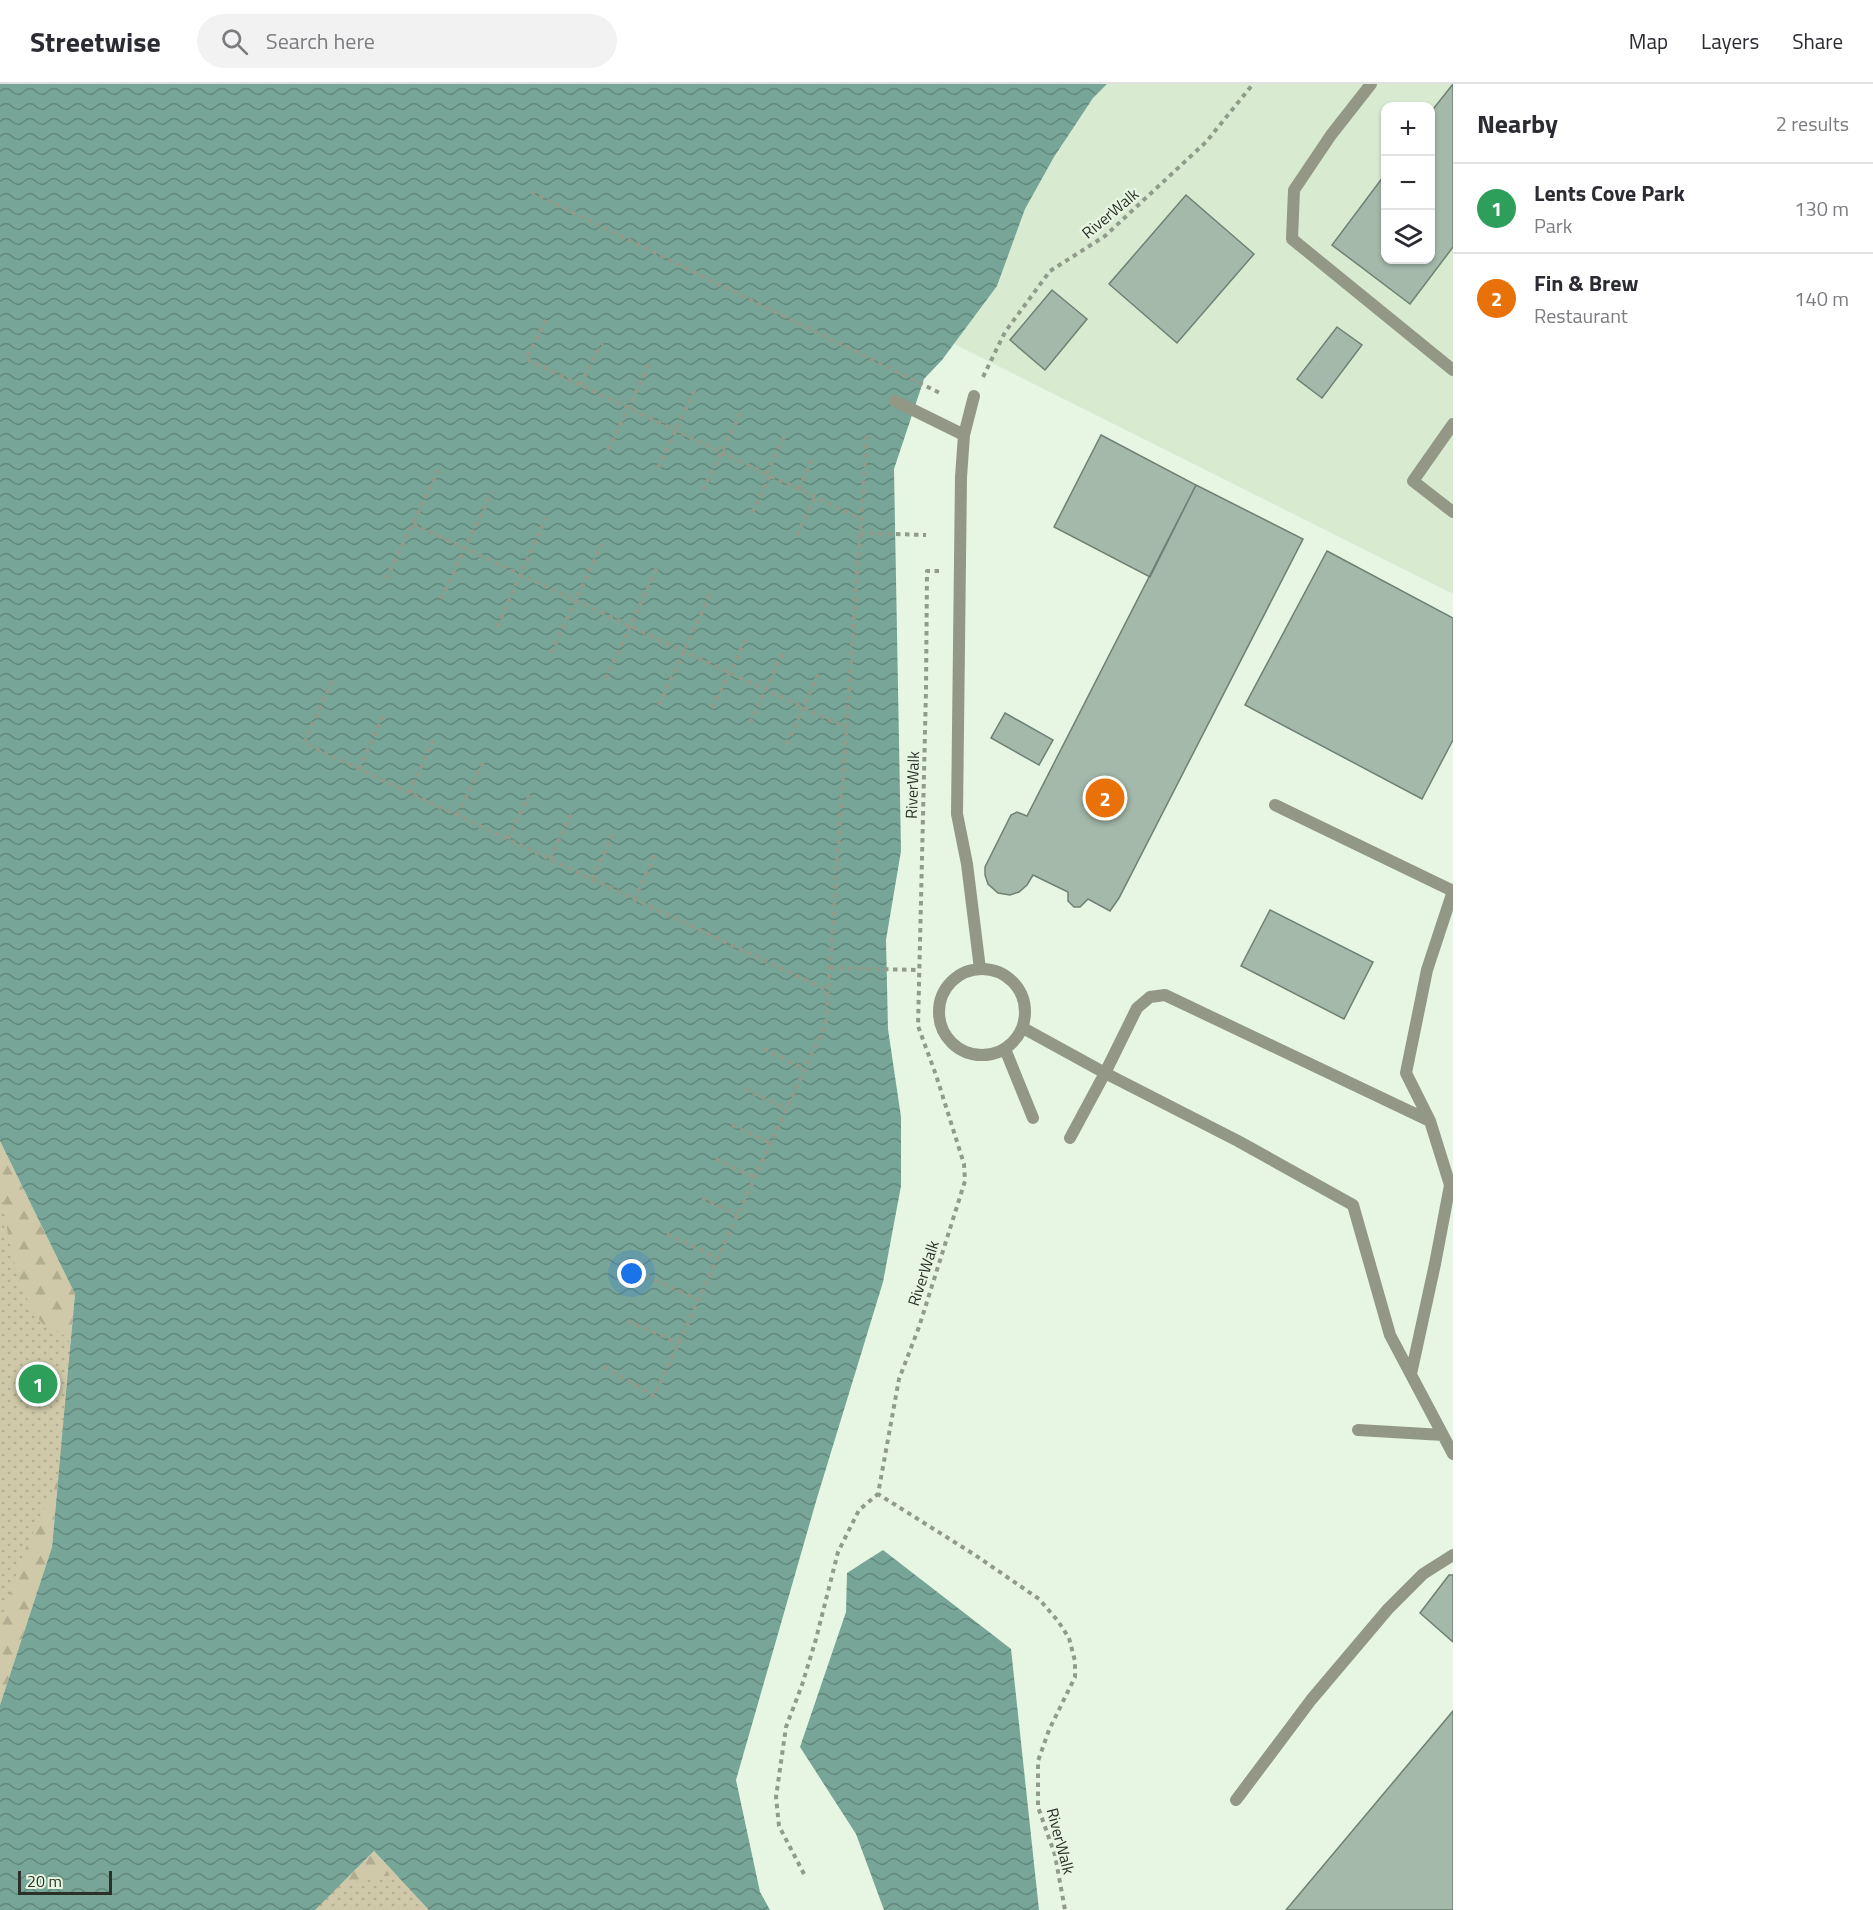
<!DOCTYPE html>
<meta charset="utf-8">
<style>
body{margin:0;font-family:"Titillium Web",sans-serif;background:#f2f2f3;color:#2b2b33}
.controls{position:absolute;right:18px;top:18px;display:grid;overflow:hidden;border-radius:12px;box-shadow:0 2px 4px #0004}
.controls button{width:54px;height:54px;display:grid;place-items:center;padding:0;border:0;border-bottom:2px solid #e1e1e2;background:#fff;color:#2b2b33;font:30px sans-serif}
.scale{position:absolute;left:18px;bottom:15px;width:94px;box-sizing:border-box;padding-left:6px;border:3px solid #2b3129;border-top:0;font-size:16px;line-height:21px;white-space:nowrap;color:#2b3129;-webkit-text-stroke:4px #e7f6e2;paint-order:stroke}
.you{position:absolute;left:632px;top:1190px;width:21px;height:21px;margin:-15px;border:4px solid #fff;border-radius:50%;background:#1a73e8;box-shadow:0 0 0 9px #1a73e833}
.badge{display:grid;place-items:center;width:39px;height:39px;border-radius:50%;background:#258bb4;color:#fff;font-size:20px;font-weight:700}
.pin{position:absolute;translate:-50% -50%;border:3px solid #fff;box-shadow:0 2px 6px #0006}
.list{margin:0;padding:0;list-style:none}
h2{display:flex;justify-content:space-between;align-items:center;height:78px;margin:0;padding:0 24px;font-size:26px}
h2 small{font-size:20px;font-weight:400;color:#7c7c81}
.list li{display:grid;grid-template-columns:39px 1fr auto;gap:18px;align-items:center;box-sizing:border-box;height:90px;padding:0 24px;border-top:2px solid #e1e1e2}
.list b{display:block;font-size:22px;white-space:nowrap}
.list p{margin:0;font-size:20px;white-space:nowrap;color:#7c7c81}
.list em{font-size:20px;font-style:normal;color:#7c7c81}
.icon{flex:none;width:33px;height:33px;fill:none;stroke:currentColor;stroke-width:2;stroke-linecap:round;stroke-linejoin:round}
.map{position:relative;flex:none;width:1453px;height:1826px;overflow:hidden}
header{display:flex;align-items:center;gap:36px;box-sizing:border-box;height:84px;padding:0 30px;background:#fff;border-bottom:2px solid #e1e1e2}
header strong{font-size:28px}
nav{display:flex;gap:33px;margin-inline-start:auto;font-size:21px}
.search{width:420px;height:54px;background:#f2f2f3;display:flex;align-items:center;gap:15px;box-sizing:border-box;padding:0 21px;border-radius:33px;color:#7c7c81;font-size:22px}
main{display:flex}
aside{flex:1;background:#fff}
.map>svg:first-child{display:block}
.built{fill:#d8ebd1;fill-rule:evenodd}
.forest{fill:url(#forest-firs)}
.park{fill:url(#park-dots)}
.water{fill:url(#water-waves)}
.building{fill:#a4b9aa;stroke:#6e8174;stroke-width:1.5}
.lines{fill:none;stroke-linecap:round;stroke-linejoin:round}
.path{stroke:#909b8c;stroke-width:4;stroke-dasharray:4.5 4.5;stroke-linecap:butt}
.service{stroke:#939786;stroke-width:12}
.labels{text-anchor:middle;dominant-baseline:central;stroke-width:4.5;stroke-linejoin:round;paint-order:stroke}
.street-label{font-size:16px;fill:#2b3129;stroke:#e7f6e2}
</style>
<header>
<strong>Streetwise</strong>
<div class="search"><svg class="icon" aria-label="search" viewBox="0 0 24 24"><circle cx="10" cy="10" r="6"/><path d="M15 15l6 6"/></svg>Search here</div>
<nav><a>Map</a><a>Layers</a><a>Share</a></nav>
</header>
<main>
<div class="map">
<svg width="1453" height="1826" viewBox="0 0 1453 1826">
<defs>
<pattern id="forest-firs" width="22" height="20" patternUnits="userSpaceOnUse" patternTransform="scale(1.5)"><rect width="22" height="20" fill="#cfc9a9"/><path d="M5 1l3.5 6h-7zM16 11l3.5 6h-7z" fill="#b2ad91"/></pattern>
<pattern id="park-dots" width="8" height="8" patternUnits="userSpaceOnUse" patternTransform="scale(1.5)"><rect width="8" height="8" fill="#cfc9a9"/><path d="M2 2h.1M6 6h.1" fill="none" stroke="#b2ad91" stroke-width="1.8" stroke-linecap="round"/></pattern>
<pattern id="water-waves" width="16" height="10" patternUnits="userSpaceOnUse" patternTransform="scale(1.5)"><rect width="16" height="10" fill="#77a698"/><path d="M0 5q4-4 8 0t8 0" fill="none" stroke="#62887c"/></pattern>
</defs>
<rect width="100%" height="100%" fill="#e7f6e2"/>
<path class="built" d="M1107,0H1453V510L954,260L997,202L1025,125L1054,73L1093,14ZM1386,22H1430V176H1386Z"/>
<path class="forest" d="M0,1057L75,1210L52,1463L0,1621Z
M374,1767L429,1826H315Z"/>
<path class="park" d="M0,1098C6,1140 14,1207 42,1239C53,1251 66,1244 72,1264L78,1339L57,1398L24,1468L0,1538Z
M390,1791L404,1795L437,1826H306L321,1805Z"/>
<path class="water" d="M0,0H1107L1093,14L1054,73L1025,125L997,202L942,276L924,295L894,385L901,767L886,856L888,945L901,1033V1102L883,1198L817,1414L736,1696L760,1808L770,1826H429L374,1767L315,1826H0V1621L52,1463L75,1210L0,1057Z
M883,1466L1011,1565L1039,1826H884L856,1750L800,1663L846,1528L847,1489Z"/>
<path class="building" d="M1453,0V163L1410,220L1332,161L1386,89V176H1430V29Z
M1186,111L1254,170L1177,259L1109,200Z
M1052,206L1087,235L1045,286L1010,256Z
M1337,243L1362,261L1322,314L1297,295Z
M1101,351L1196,401L1150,493L1054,443Z
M1196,401L1303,455L1119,814L1110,827L1088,815L1080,823H1074L1068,817V808L1033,791L1027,801L1019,808L1010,811L998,809L988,800L985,791V783L1011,731L1017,728L1027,732Z
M1327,467L1453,534V656L1422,715L1245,621Z
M1005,629L1053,656L1039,681L991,654Z
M1270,826L1373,878L1344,935L1241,882Z
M1449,1491H1453V1558L1420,1529Z
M1453,1627V1826H1286Z"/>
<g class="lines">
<path class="path" d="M531,108L942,310
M546,236L526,275L861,435
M983,293L1005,248L1050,187L1105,152L1206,58L1253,0
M580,301L602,259
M608,366L649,281
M658,384L696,303
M767,390L786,348
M799,405L813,373
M703,406L742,326
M752,429L770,392
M413,440L847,644
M860,449L926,451
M797,451L815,413
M939,487H927L926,606L918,942L936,991L964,1080L965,1097L919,1243L899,1295L878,1410L975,1471L1039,1515L1058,1537L1069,1554L1075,1577V1593L1049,1646L1038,1677V1723L1055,1771L1065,1826
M386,495L439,385
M441,515L492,408
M497,543L546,434
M551,569L602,460
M606,595L657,484
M332,597L304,659L829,907
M659,621L711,509
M712,624L748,551
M750,639L783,569
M787,660L820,586
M359,685L385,628
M409,709L435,653
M457,731L484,676
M508,755L529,711
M550,775L572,729
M592,795L613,750
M634,816L656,769
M830,884L919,886
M764,965L805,985
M745,1005L787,1025
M732,1041L771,1059
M716,1075L755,1094
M702,1114L738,1131
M667,1150L718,1174
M646,1192L699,1216
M627,1237L679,1259
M604,1283L654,1312L826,939L867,348
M804,1790L779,1742L776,1713L786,1643L802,1601L816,1555L838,1468L859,1426L878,1410"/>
<path class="service" d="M1371,0L1331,51L1294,106L1292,155L1453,286
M974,312L964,351L961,393L957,730L967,780L980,885
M895,317L964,351
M1453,340L1413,397L1453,428
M1275,721L1453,807
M939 928a43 43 0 1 1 86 0a43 43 0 1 1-86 0Z
M1023,944L1105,989L1238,1057L1353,1121L1390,1251L1453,1370
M1005,965L1033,1034
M1070,1054L1105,989L1137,924L1150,913L1165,911L1430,1037
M1411,1290L1435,1180L1450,1101L1430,1037L1406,989L1427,886L1453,807
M1358,1346L1443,1351
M1236,1716L1311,1616L1388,1525L1423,1490L1453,1471"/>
</g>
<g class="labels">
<g class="street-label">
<text transform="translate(1110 129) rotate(-40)">RiverWalk</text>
<text transform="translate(912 701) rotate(-88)">RiverWalk</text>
<text transform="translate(923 1189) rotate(-72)">RiverWalk</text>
<text transform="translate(1061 1757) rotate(75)">RiverWalk</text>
</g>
</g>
</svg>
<div class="controls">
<button>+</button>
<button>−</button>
<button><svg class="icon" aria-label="layers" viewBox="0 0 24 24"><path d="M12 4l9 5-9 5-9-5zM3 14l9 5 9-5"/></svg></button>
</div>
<div class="scale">20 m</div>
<div class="you"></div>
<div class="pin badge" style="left:38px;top:1300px;background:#2e9e5b">1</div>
<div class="pin badge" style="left:1105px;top:714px;background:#e8710a">2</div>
</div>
<aside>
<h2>Nearby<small>2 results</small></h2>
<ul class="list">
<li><span class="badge" style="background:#2e9e5b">1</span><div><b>Lents Cove Park</b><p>Park</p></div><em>130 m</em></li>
<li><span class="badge" style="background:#e8710a">2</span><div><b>Fin &amp; Brew</b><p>Restaurant</p></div><em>140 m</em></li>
</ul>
</aside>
</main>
